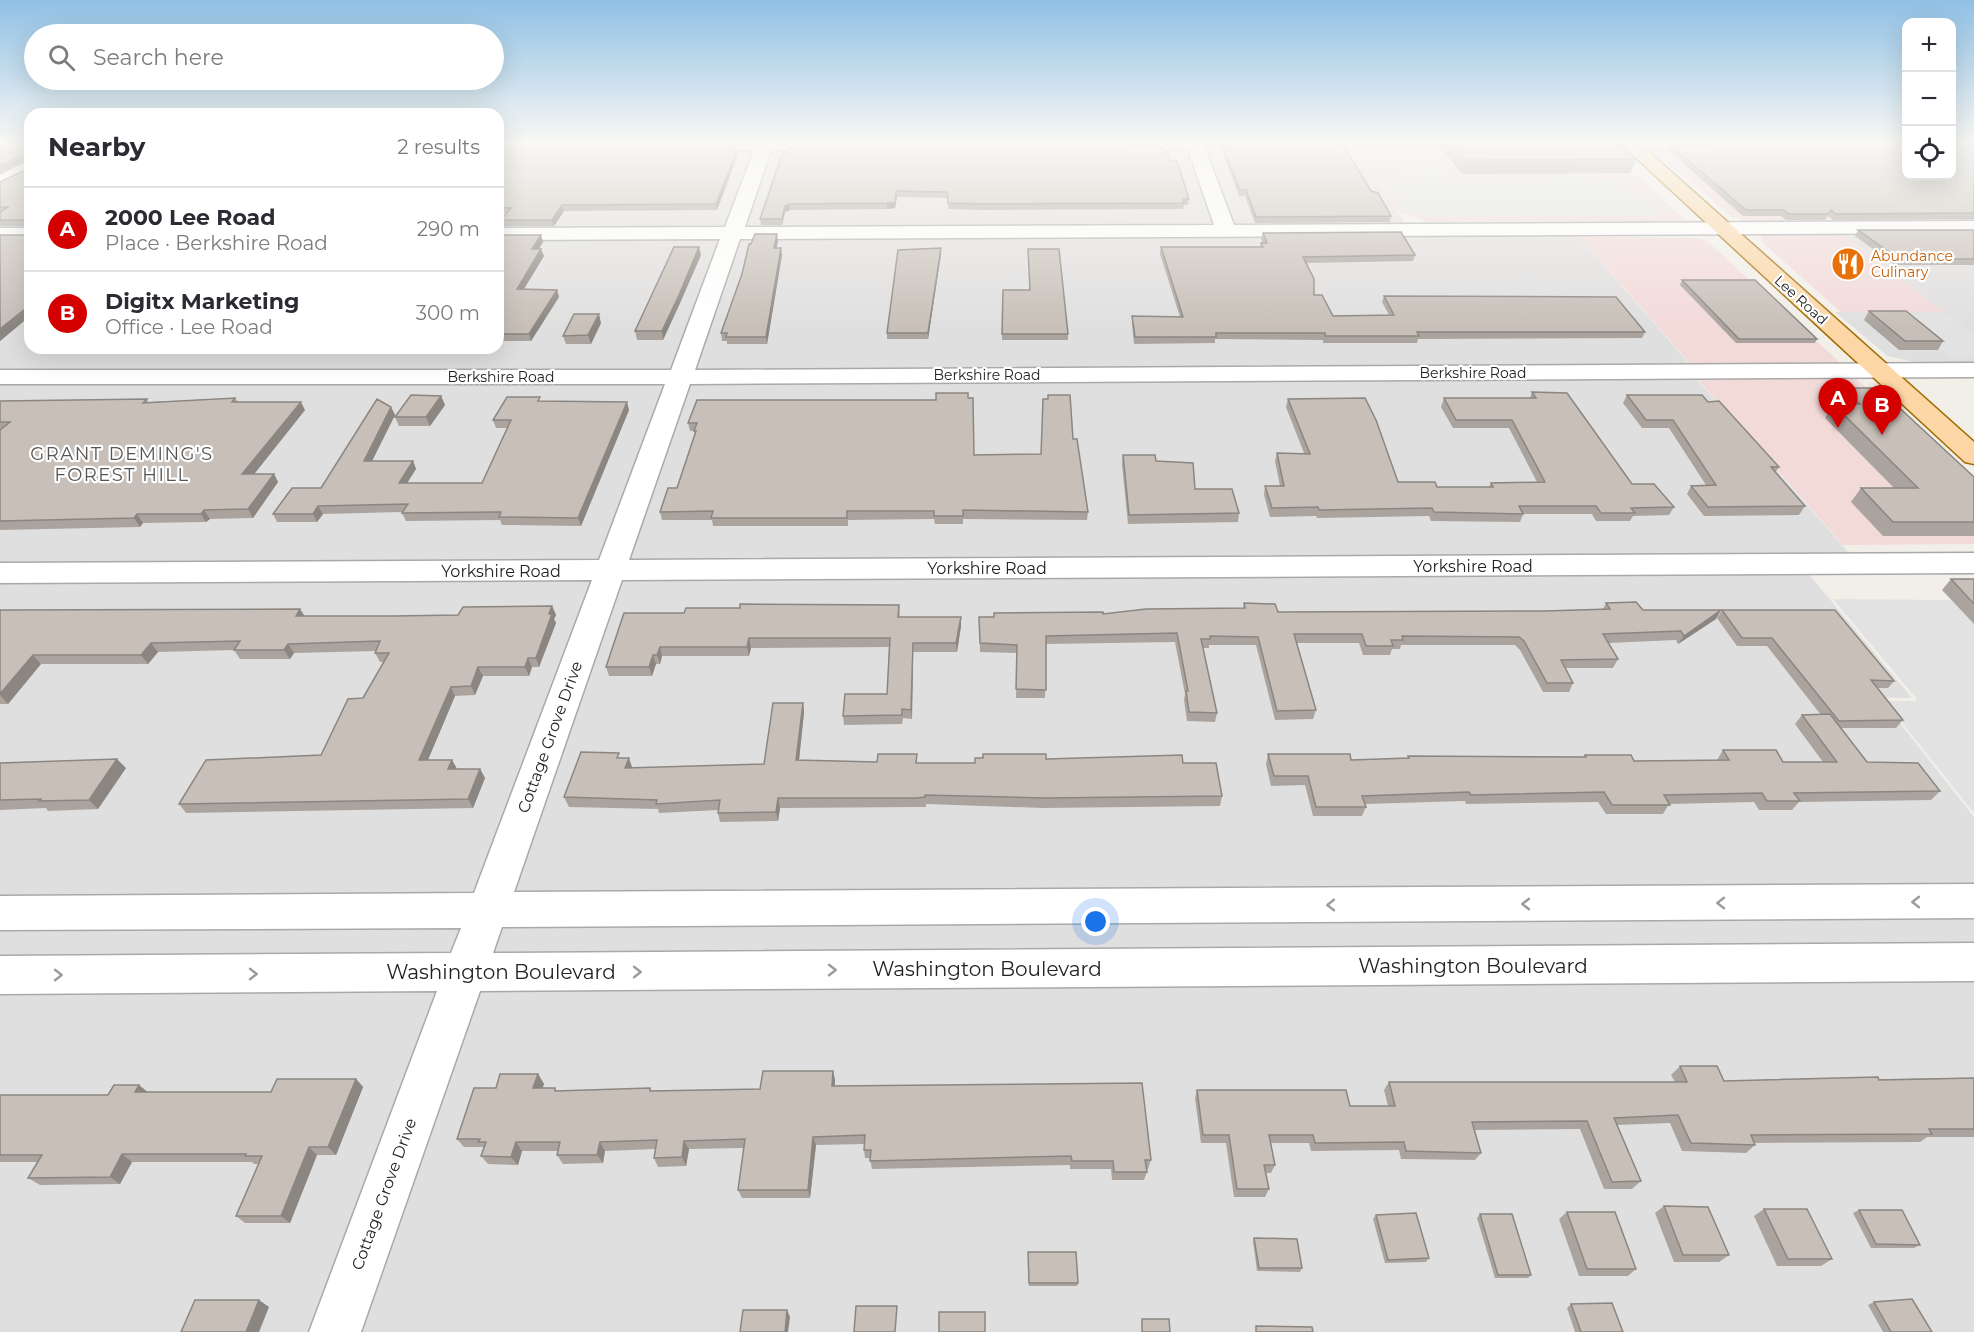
<!DOCTYPE html>
<meta charset="utf-8">
<style>
body{margin:0;font-family:Montserrat,sans-serif;background:#f2f2f3;color:#2b2b33}
.controls{position:absolute;right:18px;top:18px;display:grid;overflow:hidden;border-radius:12px;box-shadow:0 6px 24px #0002}
.controls button{width:54px;height:54px;display:grid;place-items:center;padding:0;border:0;border-bottom:2px solid #e1e1e2;background:#fff;color:#2b2b33;font:30px sans-serif}
.you{position:absolute;left:1096px;top:922px;width:21px;height:21px;margin:-15px;border:4px solid #fff;border-radius:50%;background:#1a73e8;box-shadow:0 0 0 9px #1a73e833}
.badge{display:grid;place-items:center;width:39px;height:39px;border-radius:50%;background:#d40000;color:#fff;font-size:20px;font-weight:700}
.pin{position:absolute;translate:-50% -50px;filter:drop-shadow(0 2px 3px #0008)}
.pin::after{content:'';position:absolute;top:32px;width:21px;height:18px;background:inherit;clip-path:polygon(0 0,100% 0,50% 100%)}
.list{margin:0;padding:0;list-style:none}
h2{display:flex;justify-content:space-between;align-items:center;height:78px;margin:0;padding:0 24px;font-size:26px}
h2 small{font-size:20px;font-weight:400;color:#7c7c81}
.list li{display:grid;grid-template-columns:39px 1fr auto;gap:18px;align-items:center;box-sizing:border-box;height:84px;padding:0 24px;border-top:2px solid #e1e1e2}
.list b{display:block;font-size:22px;white-space:nowrap}
.list p{margin:0;font-size:20px;white-space:nowrap;color:#7c7c81}
.list em{font-size:20px;font-style:normal;color:#7c7c81}
.icon{flex:none;width:33px;height:33px;fill:none;stroke:currentColor;stroke-width:2;stroke-linecap:round;stroke-linejoin:round}
.map{position:relative;flex:none;width:1974px;height:1332px;overflow:hidden}
.search{position:absolute;background:#fff;box-shadow:0 6px 24px #0002;left:24px;top:24px;width:480px;height:66px;display:flex;align-items:center;gap:15px;box-sizing:border-box;padding:0 21px;border-radius:33px;color:#7c7c81;font-size:22px}
.panel{position:absolute;background:#fff;box-shadow:0 6px 24px #0002;left:24px;top:108px;width:480px;height:246px;border-radius:18px}
.map>svg:first-child{display:block}
.residential{fill:#e0dfdf}
.commercial{fill:#f2dad9}
.parking{fill:#e2e2e2}
.lines{fill:none;stroke-linecap:round;stroke-linejoin:round}
.minor-casing{stroke:#a9a9a9;stroke-width:3}
.major-casing{stroke:#a06b00;stroke-width:3}
.minor{fill:#fff;fill-rule:evenodd}
.major{fill:#fcd6a4;fill-rule:evenodd}
.wall{fill:#aba49e}
.shaded-wall{fill:#8b8681}
.building{fill:#c7bfb8;stroke:#8b8681;stroke-width:1.5}
.oneway{stroke:#9c9c9c}
.labels{text-anchor:middle;dominant-baseline:central;stroke-width:4.5;stroke-linejoin:round;paint-order:stroke}
.far-food-label{font-size:14px;fill:#c56008;stroke:#fff;text-anchor:start}
.far-street-label{font-size:14px;fill:#222;stroke:#fff}
.street-label{font-size:16px;fill:#222;stroke:#fff}
.neighbourhood-label{font-size:18px;letter-spacing:1.5px;fill:#555;stroke:#fff}
.near-street-label{font-size:20px;fill:#222;stroke:#fff}
</style>
<div class="map">
<svg width="1974" height="1332" viewBox="0 0 1974 1332">
<rect width="100%" height="100%" fill="#f2efe9"/>
<path class="residential" d="M0,143H30V348H498V143H1385L1408,175H1374L1411,233H1576L1700,376L1695,377L1850,554L1793,555L1912,698H1880L1974,817V1332H0Z
M1643,143H1906V176H1952L1974,143V363H1919L1888,356L1835,312H1944L1840,232H1865L1785,171L1676,172Z"/>
<path class="commercial" d="M1387,143H1601L1686,221L1427,222L1398,211L1375,175H1409Z
M1681,173H1787L1866,232L1841,233L1944,312H1841L1762,242L1763,238L1740,219L1732,217Z
M1580,237L1695,238L1707,241L1835,358L1974,491V544L1843,545L1695,376H1701Z"/>
<path class="parking" d="M1388,143H1433L1454,170L1441,171L1446,177L1453,179L1588,175L1603,180H1623L1637,193L1652,194L1670,210H1651L1657,216H1421L1401,210L1380,177H1413Z
M1900,314H1948L1974,334V357H1952Z
M1833,599L1951,600L1974,624V813L1885,701H1916V698Z"/>
<g class="lines">
<g class="minor-casing">
<path id="minor" d="M498,143H1203L1234,225L1974,221V233L740,239L695,370L1974,363V377L690,384L629,560L1974,553V573L622,580L514,892L1974,884V918L502,927L493,953L1974,943V981L480,991L361,1332H309L437,991L0,994V956L451,953L461,928L0,930V896L474,893L592,580L0,583V563L599,560L665,384H0V370H671L720,239L498,240V228L725,227L754,150H498ZM1188,149L1214,225L745,227L771,150Z
M1620,143H1711L1708,147L1702,148H1629L1623,147Z
M30,160V173L0,189V175Z
M0,228H30V240H0Z"/>
</g>
<g class="major-casing">
<path id="major" d="M1620,143H1639L1974,442V464L1965,462Z"/>
</g>
<use href="#minor" class="minor"/>
<use href="#major" class="major"/>
</g>
<path class="wall" d="M0,143H30V316L0,341V235H27V226H0V182L27,169L28,160L0,173Z
M1220,143H1342L1371,191L1391,216L1390,222L1255,223L1245,196H1239L1227,164Z
M1437,143H1617L1636,159L1630,173L1462,174Z
M1974,143V219L1833,220L1828,216L1825,220H1786L1781,216H1743L1668,150L1670,145Z
M498,147H736L737,157L717,210L564,211L554,226H503L501,220L506,213H498Z
M1163,150L1170,161L1189,199L1188,205H1184L1183,209L985,210L948,209V198L897,197L895,208L887,209L790,210L785,212L782,225H761L760,219L783,152Z
M1858,230H1974V265H1895L1855,236Z
M1263,233L1415,255L1413,261L1306,263L1314,295L1333,316L1389,315L1382,302L1384,296L1645,332L1642,338L1418,339L1417,343H1323V340L1215,339V343L1134,344L1132,323V316L1180,317L1160,254L1161,247H1260L1261,243H1263L1261,239Z
M498,235L543,242L539,249L544,256L524,289L557,290L559,297L531,341H498Z
M778,241L776,248L782,255L767,344H727V341H722L721,333Z
M941,248V254L928,339H887V333Z
M701,255L680,303L663,340H637L635,331Z
M1682,280L1817,339L1815,343H1736L1680,285Z
M1003,290L1068,334V340H1002Z
M1869,311L1943,341L1938,350H1899L1864,320Z
M601,323L591,344H566L563,336Z
M1843,388L1974,477V536H1883L1851,502L1861,488H1894L1825,418L1833,404H1837L1834,401Z
M1532,392L1632,484L1674,507L1669,515L1633,516L1630,521H1596L1592,514H1523L1520,522L1431,521L1429,516L1317,518L1316,516L1270,517L1264,495L1265,486H1280L1275,461L1277,453H1304L1286,407L1288,399L1398,482L1437,487H1489L1491,483L1537,482L1509,428H1453L1441,407L1444,398H1530Z
M1627,395L1708,402L1779,467L1775,473L1805,506L1799,515L1704,516L1687,494L1691,486L1706,485L1669,428H1642L1623,403Z
M441,396L445,405L430,426H399L395,417Z
M235,398L238,402L305,410L254,474H274L278,482L253,518L210,519L206,522L143,523L140,527L0,530V401L147,399L148,402Z
M697,400L974,455L1041,454L1073,439L1088,512L1087,520L963,519V524H935L934,519L848,520V526H713L712,520H662L660,512L677,488L695,435L694,431H690L688,423Z
M542,401L629,410L581,526L502,525L500,520L406,521L402,513V512L323,514L317,522H277L273,514L321,488L391,407L395,415L372,461H413L416,469L407,483H482L508,428H496L493,420Z
M1123,455L1156,461L1195,489L1239,513L1238,522L1128,524L1122,464Z
M1951,579H1974V624L1942,590Z
M1244,603L1278,612L1544,611L1603,609L1606,603L1643,610L1716,619L1678,644L1676,640L1608,643L1618,659L1613,668H1566L1573,683L1569,692H1543L1520,650L1515,645H1401L1400,649H1392L1390,655H1363L1359,643H1297L1316,710L1313,719L1275,720L1256,645H1209V648H1203L1217,713L1215,722L1187,721L1184,700L1185,694L1175,642L1046,644L1045,698H1016L1017,653L980,652L979,617L1103,614L1243,608Z
M899,605L900,617H961V626L957,652H913L912,719L903,718L902,724L844,725L843,716L887,694L889,647L751,648L749,656H662L660,664H656L652,676H609L606,667L684,613Z
M552,606L556,615L554,619L556,623L539,667H532L529,676H483L475,695L455,696L428,760H452L457,769H480L485,778L473,808L186,813L179,804L321,755L363,698L384,662H380L375,653L376,651L294,653L290,659H240L234,650L158,652L148,664H41L8,704H0V610L304,616H394L458,615Z
M1722,610L1894,681L1888,688H1877L1903,720L1896,728H1841L1867,762L1940,791L1931,800L1799,802L1792,810H1759L1754,802L1669,804L1663,814H1606L1598,802L1466,804L1465,801L1365,804L1366,807L1362,816H1313L1305,785L1271,786L1266,764L1268,754L1351,760L1407,758L1408,756L1584,757L1585,755L1634,761L1717,760L1723,750L1783,762H1823L1795,724L1802,715H1821L1767,646H1737L1717,618Z
M803,703L804,712L799,760L877,762L917,754V763H975L1046,759L1183,763L1222,796L1220,806L1043,808L926,804V807H917L780,808L778,821L720,822L718,813V810L659,813L658,809L569,807L564,797L621,758L632,767V768L764,764Z
M0,763L126,768L98,809L48,811L46,808L0,810Z
M1680,1066L1724,1081L1974,1078V1137H1927L1920,1142L1754,1143L1755,1145L1746,1153L1682,1151L1670,1123L1617,1125L1641,1181L1632,1189H1604L1580,1129L1474,1130L1481,1153L1475,1160L1401,1159L1399,1150L1311,1151L1309,1143H1271L1275,1165L1271,1173H1266L1269,1189L1265,1197H1234L1226,1143H1201L1195,1098L1197,1090L1350,1106H1388L1384,1090L1389,1082H1675L1671,1075Z
M833,1071L835,1080V1086L1151,1160L1148,1169H1146L1147,1172L1144,1180H1112L1111,1169H1070V1165L872,1169L870,1158H865L864,1150V1144L816,1145L810,1198H742L738,1190L744,1148L689,1149L686,1166L658,1167L654,1158L655,1149L605,1151L603,1163L563,1164L557,1155L558,1151H522L518,1165L488,1164L481,1156L484,1148L483,1147H464L457,1139L496,1088L538,1074L544,1084L542,1088H555L557,1091L650,1088L652,1091L760,1089Z
M356,1079L363,1087L336,1155H317L290,1223H245L236,1216L259,1164H254L252,1162H132L120,1184L40,1185L28,1178L37,1162H0V1095H108L148,1092H271Z
M1664,1206L1729,1255L1719,1262H1674L1655,1213Z
M1764,1209L1832,1259L1821,1266H1777L1754,1216Z
M1859,1210L1920,1245L1914,1248H1871L1853,1213Z
M1567,1212L1636,1269L1628,1276H1579L1559,1219Z
M1480,1214L1531,1275L1528,1278H1495L1477,1218Z
M1376,1215L1429,1258L1426,1262L1385,1263L1373,1219Z
M1254,1238L1302,1268L1300,1272L1257,1271L1253,1241Z
M1028,1255L1078,1283L1077,1286H1029Z
M1874,1302L1932,1332H1883L1868,1305Z
M1571,1304L1623,1332H1575L1567,1308Z"/>
<path class="shaded-wall" d="M736,147L737,157L717,210L716,204Z
M28,152L30,159L0,173V165Z
M896,191L897,197L895,208L887,209V203Z
M789,204L790,210L785,212L782,225V219L785,206Z
M562,205L564,211L554,226L552,220Z
M777,234L778,241L775,255L774,248Z
M541,235L543,242L534,256L532,249Z
M699,247L701,255L680,303L663,340L662,331Z
M781,248L782,255L767,344L766,337Z
M941,248V254L928,339V333Z
M541,249L544,256L519,297L517,289Z
M557,290L559,297L531,341L529,334Z
M30,305V316L0,341V329Z
M599,314L601,323L591,344L588,335Z
M441,396L445,405L430,426L426,417Z
M301,402L305,410L247,483L242,474Z
M627,402L629,410L581,526L578,518Z
M391,407L395,415L368,469L364,461Z
M413,461L416,469L402,491L399,483Z
M274,474L278,482L253,518L248,509Z
M318,506L323,514L317,522L313,514Z
M204,510L210,519L206,522L201,514Z
M137,514L143,523L140,527L134,518Z
M552,606L556,615L554,619L556,623L539,667L536,658Z
M300,609L306,618L296,616Z
M1721,610L1716,619L1678,644L1684,636Z
M961,617V626L957,652L956,643Z
M749,638L751,648L749,656L747,647Z
M151,643L158,652L148,664L141,655Z
M913,643V652L912,719L911,710Z
M288,644L294,653L290,659L284,650Z
M660,647L662,656L660,664L657,655Z
M33,655L41,664L8,704L0,695V694Z
M653,655L656,664L652,676L649,667Z
M528,658L532,667L529,676L525,667Z
M478,667L483,676L475,695L471,686Z
M451,687L455,696L424,769L419,760Z
M803,703L804,712L798,770L796,760Z
M629,758L632,767L629,778L625,768Z
M117,759L126,768L98,809L89,800Z
M452,760L457,769L453,778L448,769Z
M480,769L485,778L473,808L468,799Z
M778,798L780,808L778,821L776,812Z
M833,1071L835,1080L834,1095L832,1086Z
M538,1074L544,1084L539,1098L533,1088Z
M356,1079L363,1087L336,1155L328,1147Z
M139,1085L149,1093L135,1092Z
M813,1137L816,1145L810,1198L808,1190Z
M684,1141L689,1149L686,1166L682,1157Z
M516,1142L522,1151L518,1165L511,1157Z
M600,1142L605,1151L603,1163L597,1155Z
M309,1147L317,1155L290,1223L281,1216Z
M122,1154L132,1162L120,1184L110,1177Z
M259,1300L269,1307L259,1332H246Z
M787,1310L790,1317L788,1332H785Z"/>
<path class="building" d="M0,143H30V305L0,329V235H27V220H0V212L8,207H0V182L27,169L28,152L0,165Z
M1223,143H1342L1371,191L1378,193L1391,216L1256,217L1246,190H1240L1227,159Z
M1452,143H1617L1636,159L1466,160Z
M1711,143H1906V176H1952V143H1974V213L1836,214L1831,210L1828,214H1789L1784,210H1746L1670,145L1711,144Z
M1161,146L1163,150H1167L1170,161H1177L1189,199H1183L1184,203L985,204L948,203L947,192L896,191L895,202L887,203L789,204L785,206L782,219H760L783,152H787L789,147Z
M498,147H736L734,152H736L716,204L562,205L552,220H501L511,208L498,207Z
M1858,230H1974V259H1899Z
M1401,232L1415,255L1303,257L1314,279V295H1322L1333,316L1394,315L1384,296L1616,297L1645,332H1417L1419,336H1325V333H1216V337H1135L1132,316L1183,317L1161,247H1263L1261,243H1267L1263,233Z
M755,234H777L774,248H781L766,337H726L727,333H721L742,274L749,244H751Z
M498,235H541L532,249H541L517,289L557,290L529,334H498Z
M674,247H699L679,295L662,331H635Z
M941,248L928,333H887L898,250Z
M1028,249H1059L1068,334H1002L1003,290H1030Z
M1682,280H1755L1817,339H1739Z
M1869,311H1906L1943,341H1905Z
M574,314H599L588,335L563,336Z
M1843,388H1878L1974,477V522H1893L1861,488H1918L1833,404H1860Z
M1532,392L1567,393L1632,484H1654L1674,507L1631,508L1635,513H1601L1596,506H1519L1523,514L1434,512L1432,508L1319,510L1318,507L1272,508L1265,486H1284L1277,453L1310,454L1288,399L1365,398L1376,420L1398,482H1435L1437,487H1493L1491,483L1545,482L1512,420H1456L1444,398H1536Z
M936,393H968V398H973L974,455L1041,454L1043,399H1048V395H1070L1073,439H1077L1088,512L963,510V516H934V511H847V518H711L713,511L660,512L668,488H677L696,431H694L697,423H688L697,400H936Z
M411,395L441,396L426,417H395Z
M1627,395H1702L1708,402L1719,401L1779,467H1771L1805,506L1708,507L1691,486L1716,485L1673,420H1646Z
M507,397H540L538,401L627,402L578,518L499,517L501,512H498L402,513L408,504L318,506L313,514H273L292,488H321L377,399L391,407L364,461H413L399,483H482L511,420H493Z
M235,398L232,402H301L242,474H274L248,509L204,510L201,514H137L134,518L0,521V430L10,422H0V401L147,399L143,403Z
M1123,455H1155L1156,461L1193,463L1195,489H1232L1239,513L1129,515Z
M1951,579H1974V604Z
M1636,602L1643,610H1721L1684,636L1681,631L1603,634L1618,659L1561,660L1573,683H1547L1524,641L1519,637L1402,636L1403,640H1391L1393,646H1366L1362,634H1294L1316,710L1277,711L1258,637L1210,636V639H1201L1217,713L1189,712L1186,691H1188L1177,633L1046,636V690L1016,689L1017,645L980,643L979,617H994V613L1103,612V614L1146,609L1245,608L1244,603L1275,604L1278,612L1544,611L1610,609L1606,603Z
M740,604L899,605L898,617H961L956,643H913L911,710L902,709V715L843,716L845,694H887L890,638H749L747,647H660L657,655H653L649,667H606L624,613H684L686,608H740Z
M552,606L549,614H552L536,658H528L525,667H478L471,686L451,687L419,760H452L448,769H480L468,799L179,804L206,760L321,755L348,699L363,698L389,653H375L380,641L288,644L284,650H234L240,641L151,643L141,655H33L0,694V610L300,609L296,616H394L458,615L463,607Z
M1722,610H1835L1894,681L1871,680L1903,720L1839,721L1772,638H1742Z
M773,703H803L796,760L877,762L878,754H917L916,763H975V758H983V754H1046V759L1182,755L1183,763H1216L1222,796L1044,798L925,795V797L916,798H778L776,812L718,813L720,800L656,804L657,800L564,797L581,752L619,753L617,758H629L625,768L764,764Z
M1830,714L1867,762L1918,763L1940,791L1794,793L1800,801H1767L1762,793L1664,795L1670,805H1612L1604,792L1471,795L1469,792L1362,796L1366,807H1316L1308,776H1274L1268,754H1350L1351,760L1409,758L1408,756L1586,757L1585,755H1631L1634,761L1729,760L1723,750H1776L1783,762H1837L1802,715Z
M117,759L89,800L39,801L41,799L0,800V763Z
M1680,1066H1717L1724,1081L1878,1077L1879,1080L1974,1078V1129H1929L1932,1134L1751,1135L1755,1145L1691,1143L1678,1115L1614,1118L1641,1181L1612,1182L1587,1121L1472,1122L1481,1153L1406,1151L1404,1142L1315,1143L1313,1135H1269L1275,1165H1264L1269,1189H1237L1229,1135H1203L1197,1090H1346L1350,1106H1395L1389,1082H1687Z
M763,1071H833L832,1086L1142,1083L1151,1160H1145L1147,1172H1114L1113,1161H1072L1071,1156L870,1161L871,1150H864L865,1135L813,1137L808,1190H738L745,1139L684,1141L682,1157L654,1158L657,1140L600,1142L597,1155H557L560,1142H516L511,1157L481,1156L486,1142H478L480,1139H457L474,1088H496L500,1074H538L533,1088H555V1091L650,1088V1091L760,1089Z
M277,1079H356L328,1147H309L281,1216H236L262,1156H245L246,1154H122L110,1177L28,1178L42,1155H0V1095H108L114,1085H139L135,1092H271Z
M1664,1206L1708,1207L1729,1255H1683Z
M1764,1209H1807L1832,1259H1788Z
M1859,1210H1902L1920,1245L1876,1244Z
M1567,1212H1615L1636,1269H1587Z
M1416,1213L1429,1258L1388,1260L1376,1215Z
M1480,1214H1512L1531,1275H1498Z
M1254,1238L1297,1239L1302,1268H1259Z
M1028,1252H1076L1078,1283H1029Z
M1912,1299L1932,1332H1891L1874,1302Z
M195,1300H259L246,1332H181Z
M1612,1303L1623,1332H1581L1571,1304Z
M856,1306H897L895,1332H854Z
M743,1310H787L785,1332H740Z
M939,1312H985V1332H939Z
M1142,1319H1169L1170,1332H1142Z
M1256,1326L1312,1327L1313,1332H1256Z"/>
<defs><path id="oneway-chevron" d="M-2-3.5L2.5 0L-2 3.5" fill="none" stroke-width="1.6" stroke-linecap="round" stroke-linejoin="round" transform="scale(1.5)"/></defs>
<g class="oneway">
<use href="#oneway-chevron" transform="translate(1916 902) rotate(180)"/>
<use href="#oneway-chevron" transform="translate(1721 903) rotate(180)"/>
<use href="#oneway-chevron" transform="translate(1526 904) rotate(180)"/>
<use href="#oneway-chevron" transform="translate(1331 905) rotate(180)"/>
<use href="#oneway-chevron" transform="translate(832 970)"/>
<use href="#oneway-chevron" transform="translate(637 972)"/>
<use href="#oneway-chevron" transform="translate(253 974)"/>
<use href="#oneway-chevron" transform="translate(58 975)"/>
</g>
<linearGradient id="sky" x2="0" y2="1"><stop stop-color="#8fc0e4"/><stop offset="0.43" stop-color="#f9f8f5"/><stop offset="1" stop-color="#f9f8f5" stop-opacity="0"/></linearGradient>
<rect width="1974" height="329" fill="url(#sky)"/>
<defs>
<g id="restaurant-disc" transform="scale(1.725)"><circle r="9.5" fill="#e8710a" stroke="#fff"/><path d="M-5-6h1v4h1v-4h1v4h1v-4h1v5L-1.5 .5V6h-2V.5L-5-1ZM5-6V6H3V1.5H1.5Q1.5-4 5-6Z" fill="#fff"/></g>
</defs>
<g fill-rule="evenodd">
<use href="#restaurant-disc" x="1848" y="264"/>
</g>
<g class="labels">
<g class="far-food-label">
<text x="1871" y="256">Abundance<tspan x="1871" dy="16">Culinary</tspan></text>
</g>
<g class="far-street-label">
<text transform="translate(1801 300) rotate(42)">Lee Road</text>
<text x="1473" y="373">Berkshire Road</text>
<text x="987" y="375">Berkshire Road</text>
<text x="501" y="377">Berkshire Road</text>
</g>
<g class="street-label">
<text x="1473" y="566">Yorkshire Road</text>
<text x="987" y="568">Yorkshire Road</text>
<text x="501" y="571">Yorkshire Road</text>
<text transform="translate(550 737) rotate(-70)">Cottage Grove Drive</text>
<text transform="translate(384 1194) rotate(-70)">Cottage Grove Drive</text>
</g>
<g class="neighbourhood-label">
<text x="122" y="454">GRANT DEMING'S<tspan x="122" dy="21">FOREST HILL</tspan></text>
</g>
<g class="near-street-label">
<text x="1473" y="966">Washington Boulevard</text>
<text x="987" y="969">Washington Boulevard</text>
<text x="501" y="972">Washington Boulevard</text>
</g>
</g>
</svg>
<div class="controls">
<button>+</button>
<button>−</button>
<button><svg class="icon" aria-label="locate" viewBox="0 0 24 24"><circle cx="12" cy="12" r="6"/><path d="M12 2v4M12 18v4M2 12h4M18 12h4"/></svg></button>
</div>
<div class="you"></div>
<div class="pin badge" style="left:1838px;top:428px">A</div>
<div class="pin badge" style="left:1882px;top:435px">B</div>
<div class="search"><svg class="icon" aria-label="search" viewBox="0 0 24 24"><circle cx="10" cy="10" r="6"/><path d="M15 15l6 6"/></svg>Search here</div>
<section class="panel">
<h2>Nearby<small>2 results</small></h2>
<ul class="list">
<li><span class="badge">A</span><div><b>2000 Lee Road</b><p>Place · Berkshire Road</p></div><em>290 m</em></li>
<li><span class="badge">B</span><div><b>Digitx Marketing</b><p>Office · Lee Road</p></div><em>300 m</em></li>
</ul>
</section>
</div>
